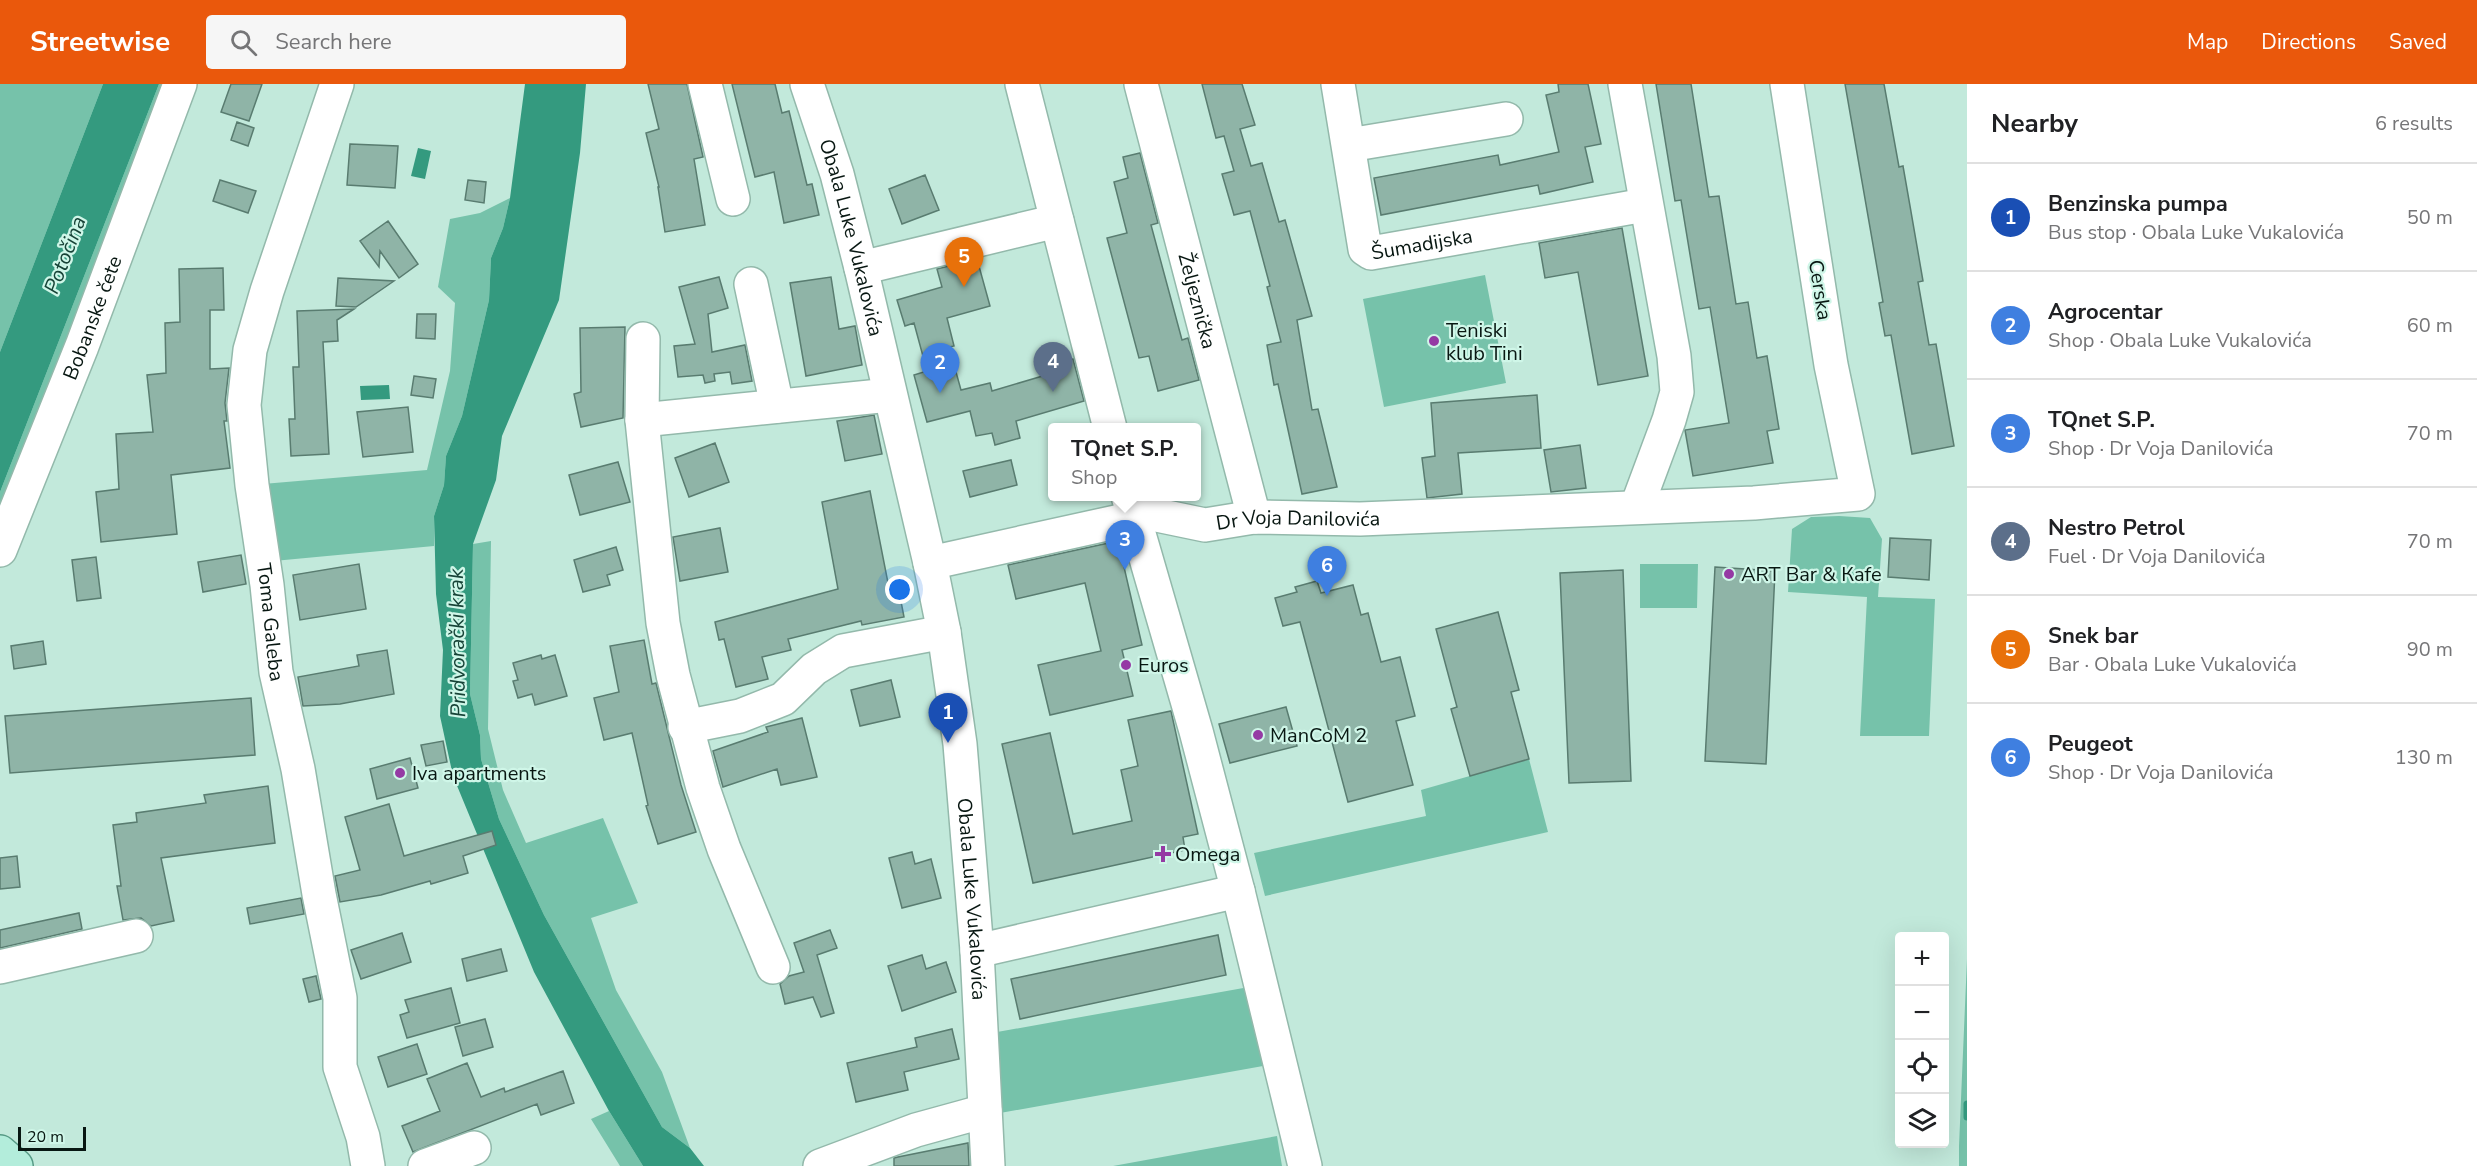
<!DOCTYPE html>
<meta charset="utf-8">
<style>
body{margin:0;font-family:"Nunito Sans",sans-serif;background:#f6f6f6;color:#202124}
.controls{position:absolute;right:18px;bottom:18px;display:grid;overflow:hidden;border-radius:6px;box-shadow:0 6px 24px #0002}
.controls button{width:54px;height:54px;display:grid;place-items:center;padding:0;border:0;border-bottom:2px solid #e0e0e0;background:#fff;color:#202124;font:30px sans-serif}
.scale{position:absolute;left:18px;bottom:15px;width:68px;box-sizing:border-box;padding-left:6px;border:3px solid #081712;border-top:0;font-size:16px;line-height:21px;white-space:nowrap;color:#081712;-webkit-text-stroke:4px #cff6e8;paint-order:stroke}
.you{position:absolute;left:900px;top:506px;width:21px;height:21px;margin:-15px;border:4px solid #fff;border-radius:50%;background:#1a73e8;box-shadow:0 0 0 9px #1a73e833}
.badge{display:grid;place-items:center;width:39px;height:39px;border-radius:50%;background:#ea580c;color:#fff;font-size:20px;font-weight:700}
.pin{position:absolute;translate:-50% -50px;filter:drop-shadow(0 2px 3px #0008)}
.pin::after{content:'';position:absolute;top:32px;width:21px;height:18px;background:inherit;clip-path:polygon(0 0,100% 0,50% 100%)}
.popup{position:absolute;left:1048px;top:339px;width:153px;height:78px;box-sizing:border-box;display:grid;place-content:center;border-radius:6px;background:#fff;filter:drop-shadow(0 2px 4px #0005);font-size:20px;white-space:nowrap;color:#757577}
.popup b{font-size:22px;color:#202124}
.popup::after{content:'';position:absolute;left:50%;top:100%;margin-left:-12px;border:12px solid transparent;border-top-color:#fff}
.list{margin:0;padding:0;list-style:none}
h2{display:flex;justify-content:space-between;align-items:center;height:78px;margin:0;padding:0 24px;font-size:26px}
h2 small{font-size:20px;font-weight:400;color:#757577}
.list li{display:grid;grid-template-columns:39px 1fr auto;gap:18px;align-items:center;box-sizing:border-box;height:108px;padding:0 24px;border-top:2px solid #e0e0e0}
.list b{display:block;font-size:22px;white-space:nowrap}
.list p{margin:0;font-size:20px;white-space:nowrap;color:#757577}
.list em{font-size:20px;font-style:normal;color:#757577}
.icon{flex:none;width:33px;height:33px;fill:none;stroke:currentColor;stroke-width:2;stroke-linecap:round;stroke-linejoin:round}
.map{position:relative;flex:none;width:1967px;height:1082px;overflow:hidden}
header{display:flex;align-items:center;gap:36px;box-sizing:border-box;height:84px;padding:0 30px;background:#ea580c;color:#fff}
header strong{font-size:28px}
nav{display:flex;gap:33px;margin-inline-start:auto;font-size:21px}
.search{width:420px;height:54px;background:#f6f6f6;display:flex;align-items:center;gap:15px;box-sizing:border-box;padding:0 21px;border-radius:6px;color:#757577;font-size:22px}
main{display:flex}
aside{flex:1;background:#fff}
.map>svg:first-child{display:block}
.green{fill:#76c2aa}
.water{fill:#349a7f}
.lines{fill:none;stroke-linecap:round;stroke-linejoin:round}
.stream{stroke:#349a7f;stroke-width:7}
.building{fill:#8fb4a7;stroke:#597c70;stroke-width:1.5}
.minor-casing{stroke:#93b9ab;stroke-width:36}
.major-casing{stroke:#569a85;stroke-width:36}
.minor{stroke:#fff;stroke-width:33}
.major{stroke:#b3eddb;stroke-width:33}
.poi-dot{fill:#953aa4;stroke:#cff6e8;stroke-width:2}
.labels{text-anchor:middle;dominant-baseline:central;stroke-width:4.5;stroke-linejoin:round;paint-order:stroke}
.street-label{font-size:20px;fill:#081712;stroke:#cff6e8}
.poi-label{font-size:20px;fill:#081712;stroke:#cff6e8;text-anchor:start}
.water-label{font-size:21px;font-style:italic;fill:#174337;stroke:#cff6e8}
</style>
<header>
<strong>Streetwise</strong>
<div class="search"><svg class="icon" aria-label="search" viewBox="0 0 24 24"><circle cx="10" cy="10" r="6"/><path d="M15 15l6 6"/></svg>Search here</div>
<nav><a>Map</a><a>Directions</a><a>Saved</a></nav>
</header>
<main>
<div class="map">
<svg width="1967" height="1082" viewBox="0 0 1967 1082">
<rect width="100%" height="100%" fill="#c2e9db"/>
<path class="green" d="M0,0H103L0,268Z
M159,0H169L6,422L0,419V408Z
M510,114L503,144L491,174L489,216L462,332L446,372L444,401L434,432V462L263,478L252,401L427,386L450,287L455,219L438,203L450,135L480,129Z
M1485,191L1506,299L1384,323L1363,215Z
M1839,432L1870,434L1882,455L1878,513L1935,515L1929,652H1860L1867,513L1788,508L1792,445L1811,433Z
M491,457L488,645L503,706L526,759L603,734L638,819L591,834L616,906L662,988L690,1064L662,1043L544,831L499,735L481,675L480,651L470,610L473,460Z
M1640,480H1698L1697,524H1640Z
M1529,675L1548,748L1265,812L1254,769L1426,732L1421,706Z
M1967,875V1082H1959V1062Z
M1249,903L1263,982L1000,1029L986,950Z
M609,1027L643,1082H620L591,1035Z
M1277,1052L1282,1082H1113Z"/>
<path class="water" d="M103,0H159L0,408V268Z
M525,0H586L580,69L559,216L502,352L496,396L473,460L470,610L480,651L481,675L499,735L544,831L662,1043L690,1064L704,1082H643L609,1027L534,888L453,692L440,632L443,566L436,510L434,432L444,401L446,372L462,332L489,216L491,174L503,144L510,114Z
M418,64L431,67L425,95L411,92Z
M389,301L390,315L361,316L360,302Z"/>
<g class="lines">
<path class="stream" d="M1967,1020V1033"/>
</g>
<path class="building" d="M231,0H262L249,37L221,28Z
M648,0H687L703,73L694,75L705,141L665,148L658,103H659L646,49L659,45Z
M732,0H775L782,29L789,27L807,101L812,100L819,131L784,139L774,88L755,93Z
M1202,0H1242L1255,41L1240,45L1251,82L1262,79L1279,138L1285,136L1312,232L1297,236L1312,326L1318,325L1337,403L1302,410L1278,300L1274,301L1267,261L1281,258L1267,203L1270,202L1250,127L1234,131L1222,90L1234,87L1224,52L1216,54Z
M1558,0H1588L1601,60L1585,63L1593,98L1540,110L1538,101L1381,131L1374,94L1498,71L1500,81L1559,68L1546,11L1559,8Z
M1656,0H1691L1709,113L1719,112L1736,220L1748,218L1757,274L1767,272L1779,345L1767,347L1773,379L1693,392L1685,346L1729,339L1710,223L1699,225L1681,116L1675,117Z
M1845,0H1884L1899,83L1903,82L1910,122L1923,197L1918,198L1929,261L1936,260L1954,362L1912,370L1891,251L1885,252L1879,219L1883,218Z
M237,38L254,44L248,62L231,56Z
M350,60L398,62L395,104L347,101Z
M1140,69L1158,139L1151,141L1182,256L1188,254L1199,296L1158,307L1149,272L1139,274L1107,154L1127,149L1114,98L1128,94L1123,73Z
M925,91L939,126L902,140L889,105Z
M220,96L256,107L248,129L213,117Z
M468,96L486,98L484,119L465,116Z
M388,137L418,180L399,194L380,167L379,183L360,157Z
M1622,144L1648,292L1598,301L1578,188L1545,194L1539,159Z
M977,175L990,222L947,234L954,262L949,263L961,306L990,299L992,307L1046,291L1044,284L1073,275L1084,317L1016,337L1020,354L995,361L992,349L976,352L970,327L927,338L914,291L927,287L914,239L905,242L897,216L942,203L937,185Z
M223,184L224,226H210V285L229,284L225,319L227,337H224L230,384L171,391L177,450L101,458L96,408L119,405L116,350L153,348L147,291L166,289L165,239L180,238L179,185Z
M719,193L728,224L708,230L712,268L745,261L752,297L732,300L730,288L714,290L715,297L705,299L703,291L678,293L674,262L695,260L679,203Z
M831,193L839,245L855,242L862,281L806,292L790,199Z
M338,194L394,197L356,223L336,222Z
M354,225L337,236L338,257L323,258L329,370L291,372L289,335H295L293,283H299L297,227Z
M417,230H436L435,255L416,254Z
M625,243L623,334L581,343L574,310L581,308L580,244Z
M414,292L436,295L433,314L411,311Z
M1537,311L1541,364L1458,369L1462,410L1427,414L1422,374L1435,372L1431,319Z
M408,323L413,368L363,373L357,328Z
M874,331L882,370L845,377L837,337Z
M715,359L729,398L689,413L675,374Z
M1580,361L1586,404L1551,408L1544,366Z
M1011,376L1017,401L970,413L963,387Z
M618,378L630,418L580,431L569,391Z
M870,407L889,504L898,502L904,533L862,541L861,537L788,555L791,566L762,573L768,595L736,603L724,555L719,556L715,538L838,505L822,418Z
M720,444L728,488L680,497L673,453Z
M1890,454L1931,456L1929,496L1888,493Z
M1118,457L1142,561L1122,566L1133,612L1050,631L1038,581L1101,567L1085,499L1016,515L1008,481Z
M616,463L623,486L607,491L610,501L583,508L574,476Z
M241,471L246,500L203,508L198,478Z
M96,473L101,514L77,517L72,476Z
M359,480L366,525L300,536L293,491Z
M1715,483L1775,487L1766,680L1705,677Z
M1623,486L1631,697L1569,699L1560,489Z
M1317,497L1321,509L1353,501L1361,531L1368,529L1381,578L1400,573L1415,632L1396,637L1413,701L1348,718L1300,538L1283,542L1275,514L1297,508L1295,503Z
M1498,528L1519,606L1511,608L1529,675L1470,692L1451,625L1457,623L1436,545Z
M644,556L652,600L656,599L681,701L696,748L658,760L646,722L648,721L632,649L604,656L594,614L619,608L610,562Z
M43,557L46,580L14,585L11,562Z
M387,566L394,610L340,620L303,622L298,593L359,582L357,571Z
M541,571L542,575L555,571L567,612L535,621L532,610L518,614L513,597L518,596L513,579Z
M891,596L900,633L860,642L851,606Z
M251,614L255,671L10,689L5,632Z
M1286,623L1297,662L1230,679L1219,640Z
M1171,627L1198,750L1183,753L1185,766L1033,799L1002,660L1050,649L1073,750L1132,737L1121,686L1138,682L1128,636Z
M802,634L817,693L781,701L777,685L723,703L713,667L768,648L766,643Z
M443,657L447,678L426,682L421,661Z
M410,674L418,704L377,715L370,685Z
M268,702L275,759L161,774L174,837L151,842L141,834L123,836L117,802H121L113,741L137,738L136,729L206,719L204,711Z
M389,720L404,772L492,747L496,761L463,772L468,789L431,800L430,797L381,811L340,818L335,792L360,786L345,733Z
M912,768L915,780L931,775L941,814L902,824L889,774Z
M17,772L20,803L0,805V774Z
M301,814L304,830L250,840L247,824Z
M79,829L82,845L0,864V846Z
M830,846L837,864L817,871L834,929L821,933L813,913L785,920L780,900L789,892L804,888L794,859Z
M402,849L411,878L361,895L351,866Z
M1218,851L1226,891L1020,935L1011,895Z
M501,865L507,887L467,897L462,875Z
M922,871L926,885L946,878L956,908L902,927L888,882Z
M316,892L321,915L309,918L303,895Z
M451,904L460,939L407,954L400,931L409,928L405,916Z
M485,935L493,963L463,972L455,943Z
M952,945L959,975L904,988L908,1006L856,1018L847,979L917,963L915,954Z
M417,960L427,990L388,1003L378,973Z
M467,979L481,1013L504,1004L505,1008L563,987L574,1019L541,1031L537,1020L413,1068L402,1042L440,1027L427,995Z
M968,1059L969,1082H894V1074L898,1073Z"/>
<g class="lines">
<g class="minor-casing">
<g id="minor">
<path id="s1" d="M337,0L267,207L250,266L244,321L252,401L267,501L276,588L298,685L319,810L340,914V983L363,1053L368,1082"/>
<path d="M705,0L733,115"/>
<path id="s2" d="M807,0L837,90L861,184L930,479L944,548L960,660L977,867L988,1082"/>
<path d="M1022,0L1110,344"/>
<path id="s3" d="M1141,0L1254,433"/>
<path id="s4" d="M1338,0L1365,165L1371,169L1645,121"/>
<path d="M1625,0L1674,272L1677,308L1669,336L1637,422"/>
<path d="M1349,61L1506,35"/>
<path d="M861,184L1057,137"/>
<path d="M751,200L777,322"/>
<path d="M643,255L642,336L663,539L673,591L703,704L724,765L773,883"/>
<path d="M642,336L890,311"/>
<path d="M1128,412L1196,647L1238,807L1305,1082"/>
<path id="s5" d="M0,466L82,262L180,0"/>
<path id="s6" d="M930,479L1152,430L1205,441L1254,433L1360,435L1754,419L1858,410L1831,281L1787,0"/>
<path d="M685,643L740,632L783,615L814,585L843,567L944,548"/>
<path d="M977,867L1238,807"/>
<path d="M0,883L136,852"/>
<path d="M425,1082L474,1064"/>
<path d="M820,1082L916,1046L985,1027"/>
</g>
</g>
<g class="major-casing">
<path id="major" d="M0,1068L16,1082"/>
</g>
<use href="#minor" class="minor"/>
<use href="#major" class="major"/>
</g>
<g class="poi-dot">
<circle cx="1434" cy="257" r="6"/>
<circle cx="1729" cy="490" r="6"/>
<circle cx="1126" cy="581" r="6"/>
<circle cx="1258" cy="651" r="6"/>
<circle cx="400" cy="689" r="6"/>
<path d="M1160 761h6v6h6v6h-6v6h-6v-6h-6v-6h6z"/>
</g>
<g class="labels">
<g class="street-label">
<text stroke="none"><textPath href="#s2" startOffset="160">Obala Luke Vukalovića</textPath></text>
<text stroke="none"><textPath href="#s4" startOffset="226">Šumadijska</textPath></text>
<text transform="translate(1820 206) rotate(81)">Cerska</text>
<text stroke="none"><textPath href="#s3" startOffset="224">Željeznička</textPath></text>
<text stroke="none"><textPath href="#s5" startOffset="250">Bobanske čete</textPath></text>
<text stroke="none"><textPath href="#s6" startOffset="375">Dr Voja Danilovića</textPath></text>
<text stroke="none"><textPath href="#s1" startOffset="554">Toma Galeba</textPath></text>
<text stroke="none"><textPath href="#s2" startOffset="834">Obala Luke Vukalovića</textPath></text>
</g>
<g class="poi-label">
<text x="1446" y="246">Teniski<tspan x="1446" dy="23">klub Tini</tspan></text>
<text x="1741" y="490">ART Bar &amp; Кafe</text>
<text x="1138" y="581">Euros</text>
<text x="1270" y="651">ManCoM 2</text>
<text x="412" y="689">Iva apartments</text>
<text x="1175" y="770">Omega</text>
</g>
<g class="water-label">
<text transform="translate(65 171) rotate(-69)">Potočina</text>
<text transform="translate(457 559) rotate(-91)">Pridvorački krak</text>
</g>
</g>
</svg>
<div class="controls">
<button>+</button>
<button>−</button>
<button><svg class="icon" aria-label="locate" viewBox="0 0 24 24"><circle cx="12" cy="12" r="6"/><path d="M12 2v4M12 18v4M2 12h4M18 12h4"/></svg></button>
<button><svg class="icon" aria-label="layers" viewBox="0 0 24 24"><path d="M12 4l9 5-9 5-9-5zM3 14l9 5 9-5"/></svg></button>
</div>
<div class="scale">20 m</div>
<div class="you"></div>
<div class="pin badge" style="left:948px;top:659px;background:#1a4fb4">1</div>
<div class="pin badge" style="left:940px;top:309px;background:#3f7fe0">2</div>
<div class="pin badge" style="left:1125px;top:486px;background:#3f7fe0">3</div>
<div class="popup"><b>TQnet S.P.</b>Shop</div>
<div class="pin badge" style="left:1053px;top:308px;background:#5c6f8a">4</div>
<div class="pin badge" style="left:964px;top:203px;background:#e8710a">5</div>
<div class="pin badge" style="left:1327px;top:512px;background:#3f7fe0">6</div>
</div>
<aside>
<h2>Nearby<small>6 results</small></h2>
<ul class="list">
<li><span class="badge" style="background:#1a4fb4">1</span><div><b>Benzinska pumpa</b><p>Bus stop · Obala Luke Vukalovića</p></div><em>50 m</em></li>
<li><span class="badge" style="background:#3f7fe0">2</span><div><b>Agrocentar</b><p>Shop · Obala Luke Vukalovića</p></div><em>60 m</em></li>
<li><span class="badge" style="background:#3f7fe0">3</span><div><b>TQnet S.P.</b><p>Shop · Dr Voja Danilovića</p></div><em>70 m</em></li>
<li><span class="badge" style="background:#5c6f8a">4</span><div><b>Nestro Petrol</b><p>Fuel · Dr Voja Danilovića</p></div><em>70 m</em></li>
<li><span class="badge" style="background:#e8710a">5</span><div><b>Snek bar</b><p>Bar · Obala Luke Vukalovića</p></div><em>90 m</em></li>
<li><span class="badge" style="background:#3f7fe0">6</span><div><b>Peugeot</b><p>Shop · Dr Voja Danilovića</p></div><em>130 m</em></li>
</ul>
</aside>
</main>
